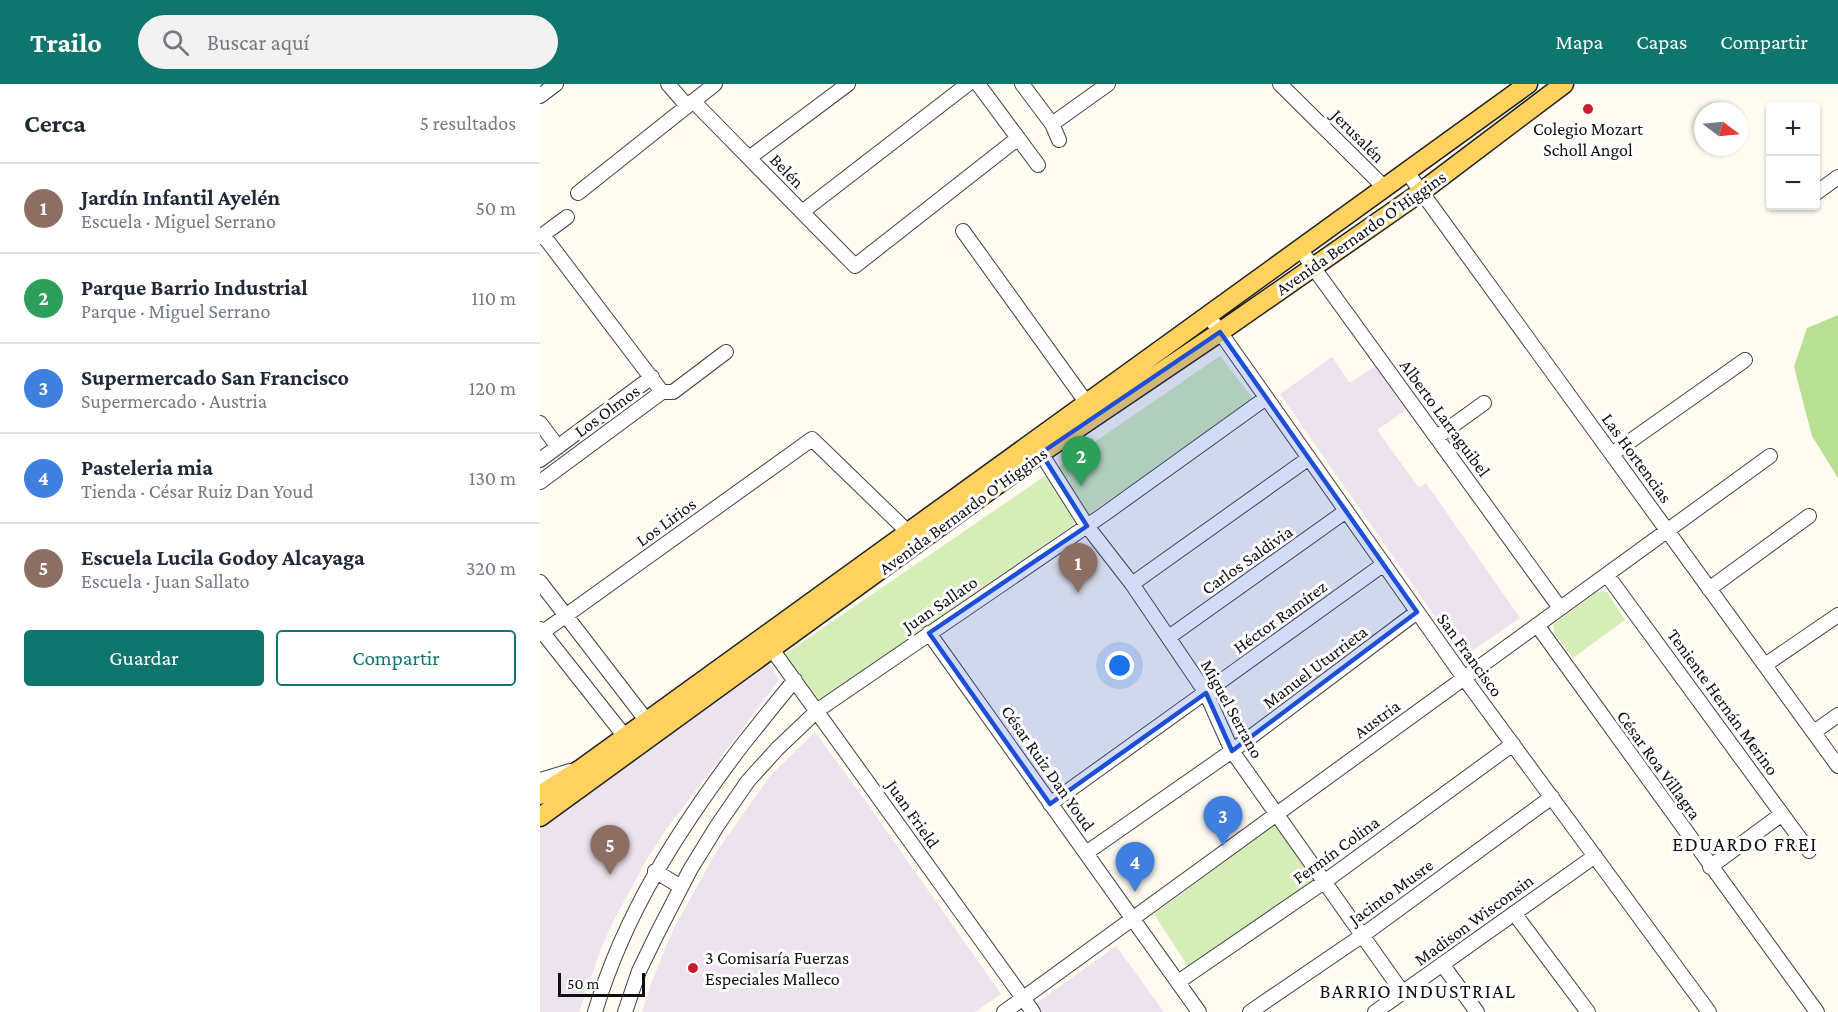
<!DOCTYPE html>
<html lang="es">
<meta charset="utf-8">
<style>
body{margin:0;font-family:"Crimson Pro",serif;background:#f2f2f3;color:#1f2937}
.controls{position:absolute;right:18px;top:18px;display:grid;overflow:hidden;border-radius:6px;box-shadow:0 2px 4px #0004}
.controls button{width:54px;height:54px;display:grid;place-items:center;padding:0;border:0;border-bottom:2px solid #e0e1e3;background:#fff;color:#1f2937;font:30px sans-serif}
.compass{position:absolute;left:1154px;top:18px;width:54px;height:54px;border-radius:50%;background:#fff;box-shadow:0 2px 4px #0004;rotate:106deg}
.scale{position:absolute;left:18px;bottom:15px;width:87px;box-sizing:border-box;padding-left:6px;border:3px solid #0f0f0f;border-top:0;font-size:16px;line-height:21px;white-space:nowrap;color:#0f0f0f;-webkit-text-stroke:4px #fff;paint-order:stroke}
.you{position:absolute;left:580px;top:582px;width:21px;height:21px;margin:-15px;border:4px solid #fff;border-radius:50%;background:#1a73e8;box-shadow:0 0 0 9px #1a73e833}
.badge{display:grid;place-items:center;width:39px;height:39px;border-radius:50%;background:#0f766e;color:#fff;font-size:20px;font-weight:700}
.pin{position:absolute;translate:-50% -50px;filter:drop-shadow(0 2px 3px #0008)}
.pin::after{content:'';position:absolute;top:32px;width:21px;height:18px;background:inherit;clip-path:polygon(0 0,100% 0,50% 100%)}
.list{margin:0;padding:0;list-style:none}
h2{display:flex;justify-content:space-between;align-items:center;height:78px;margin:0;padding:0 24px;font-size:26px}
h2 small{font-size:20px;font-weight:400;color:#747a83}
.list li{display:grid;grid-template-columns:39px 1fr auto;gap:18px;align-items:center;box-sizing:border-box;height:90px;padding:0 24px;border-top:2px solid #e0e1e3}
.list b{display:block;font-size:22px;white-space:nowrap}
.list p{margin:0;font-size:20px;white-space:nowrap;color:#747a83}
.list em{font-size:20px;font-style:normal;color:#747a83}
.actions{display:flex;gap:12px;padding:18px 24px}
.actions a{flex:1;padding:14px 0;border:2px solid #0f766e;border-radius:6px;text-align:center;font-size:21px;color:#0f766e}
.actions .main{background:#0f766e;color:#fff}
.icon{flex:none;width:33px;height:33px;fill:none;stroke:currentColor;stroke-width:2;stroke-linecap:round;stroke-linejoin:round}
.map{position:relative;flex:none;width:1298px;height:928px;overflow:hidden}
header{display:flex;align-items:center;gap:36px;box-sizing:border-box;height:84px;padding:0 30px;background:#0f766e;color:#fff}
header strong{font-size:28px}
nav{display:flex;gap:33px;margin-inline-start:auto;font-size:21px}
.search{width:420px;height:54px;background:#f2f2f3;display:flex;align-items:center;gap:15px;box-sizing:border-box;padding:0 21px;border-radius:33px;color:#747a83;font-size:22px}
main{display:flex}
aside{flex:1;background:#fff}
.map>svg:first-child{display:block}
.industrial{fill:#ece3ee}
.green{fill:#d5edb7}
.forest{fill:#b9df95}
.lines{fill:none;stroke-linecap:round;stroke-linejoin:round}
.minor-casing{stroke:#424242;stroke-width:16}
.major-casing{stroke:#202020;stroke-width:21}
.minor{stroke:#fff;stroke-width:14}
.major{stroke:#ffd260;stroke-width:18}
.marked{fill:#1d4ed8;fill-opacity:0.2;stroke:#1d4ed8;stroke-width:4.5;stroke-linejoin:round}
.poi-dot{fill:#c91c2c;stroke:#fff;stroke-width:2}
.labels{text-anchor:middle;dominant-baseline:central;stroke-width:6;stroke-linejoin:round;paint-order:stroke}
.poi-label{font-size:18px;fill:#0f0f0f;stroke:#fff}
.street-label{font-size:18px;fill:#0f0f0f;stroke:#fff}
.neighbourhood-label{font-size:20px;letter-spacing:1.5px;fill:#0f0f0f;stroke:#fff}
</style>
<header>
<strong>Trailo</strong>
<div class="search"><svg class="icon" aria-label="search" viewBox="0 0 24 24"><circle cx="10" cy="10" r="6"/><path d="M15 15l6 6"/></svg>Buscar aquí</div>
<nav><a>Mapa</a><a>Capas</a><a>Compartir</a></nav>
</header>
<main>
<aside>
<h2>Cerca<small>5 resultados</small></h2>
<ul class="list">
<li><span class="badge" style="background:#8d6e63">1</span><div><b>Jardín Infantil Ayelén</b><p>Escuela · Miguel Serrano</p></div><em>50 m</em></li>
<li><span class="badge" style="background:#2e9e5b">2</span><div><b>Parque Barrio Industrial</b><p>Parque · Miguel Serrano</p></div><em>110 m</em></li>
<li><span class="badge" style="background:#3f7fe0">3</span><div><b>Supermercado San Francisco</b><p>Supermercado · Austria</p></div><em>120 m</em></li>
<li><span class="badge" style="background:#3f7fe0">4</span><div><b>Pasteleria mia</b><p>Tienda · César Ruiz Dan Youd</p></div><em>130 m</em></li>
<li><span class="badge" style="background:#8d6e63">5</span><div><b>Escuela Lucila Godoy Alcayaga</b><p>Escuela · Juan Sallato</p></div><em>320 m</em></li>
</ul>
<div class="actions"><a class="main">Guardar</a><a>Compartir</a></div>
</aside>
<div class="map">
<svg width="1298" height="928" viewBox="0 0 1298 928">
<rect width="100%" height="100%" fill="#fffbf0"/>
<path class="industrial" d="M792,273L810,299L835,282L866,326L837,346L879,404L886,399L980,534L923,573L740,310Z
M226,575L239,596L125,747L107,775L75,834L62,862L39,928H0V744Z
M275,648L324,715L461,910L435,928H102L112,897L133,846L175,770L230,692Z
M576,862L624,928H482L504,914Z"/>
<path class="green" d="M680,272L714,316L279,616L245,570Z
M1057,508H1067L1085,536L1033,574L1015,550L1013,541Z
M741,736L781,792L649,884L614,830Z"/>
<path class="forest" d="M1298,231V394L1272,352L1254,283L1267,244Z"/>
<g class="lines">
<g class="minor-casing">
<path id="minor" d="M128,0L147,22
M438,0L498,81
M482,0L512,40L519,56
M740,0L845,104
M0,12L16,0
M153,17L315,182L478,54
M512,40L568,0
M209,74L308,0
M867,88L1298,682
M38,109L175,0
M1276,109L1298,93
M262,128L428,0
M423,147L546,318
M3,151L122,308
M0,153L27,133
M760,165L1020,524
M668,231L924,594L1169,928
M0,339L18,363
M897,353L944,319
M497,363L547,442L592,500L666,609L692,667L863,909
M1072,370L1205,276
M0,376L112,293
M0,398L122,308H133L186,268
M1067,491L1269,767
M0,498L113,645
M592,500L769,374
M1169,505L1269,432
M997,541L1277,928
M0,545L90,659
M389,549L659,928
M0,550L272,355L367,447
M629,553L806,427
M226,557L493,928
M1225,581L1298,531
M1274,648L1298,631
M0,696L30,687
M510,720L844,480
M546,769L692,667L877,528
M1170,783L1242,730
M115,787L141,803
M974,829L1048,928
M902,880L937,928
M638,898L784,798L973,660
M55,928C85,828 140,743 203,660C220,639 237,617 255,596
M85,928L99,887L117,850L150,786L177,742L208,697L237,665L278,626L563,431L726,314
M464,928L1230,372
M710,928L823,851L1012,713
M835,928L1055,772"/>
</g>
<g class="major-casing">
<path id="major" d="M0,711L42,684L988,0
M0,733L501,369L680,248L881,108L1024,0"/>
</g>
<use href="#minor" class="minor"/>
<use href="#major" class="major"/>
</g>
<path class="marked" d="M680,248L877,528L692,667L666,609L510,720L389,549L547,442L501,369Z"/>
<g class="poi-dot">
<circle cx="1048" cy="25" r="6"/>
<circle cx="153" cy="884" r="6"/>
</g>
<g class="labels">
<g class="poi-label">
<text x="1048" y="45">Colegio Mozart<tspan x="1048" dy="21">Scholl Angol</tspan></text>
<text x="165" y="874" text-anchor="start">3 Comisaría Fuerzas<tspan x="165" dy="21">Especiales Malleco</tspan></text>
</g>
<g class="street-label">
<text transform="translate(818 52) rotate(45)">Jerusalén</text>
<text transform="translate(247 87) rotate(46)">Belén</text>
<text transform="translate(821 149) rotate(-35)">Avenida Bernardo O'Higgins</text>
<text transform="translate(67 327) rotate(-36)">Los Olmos</text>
<text transform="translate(905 334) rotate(54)">Alberto Larraguibel</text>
<text transform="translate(1097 374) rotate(54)">Las Hortencias</text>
<text transform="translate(423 427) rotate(-36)">Avenida Bernardo O'Higgins</text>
<text transform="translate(126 438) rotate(-36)">Los Lirios</text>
<text transform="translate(707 476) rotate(-35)">Carlos Saldivia</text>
<text transform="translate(400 520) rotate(-34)">Juan Sallato</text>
<text transform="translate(740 533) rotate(-36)">Héctor Ramírez</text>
<text transform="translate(930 571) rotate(54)">San Francisco</text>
<text transform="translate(775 583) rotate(-37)">Manuel Uturrieta</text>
<text transform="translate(1183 618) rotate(54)">Teniente Hernán Merino</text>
<text transform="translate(692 625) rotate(61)">Miguel Serrano</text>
<text transform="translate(837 635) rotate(-36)">Austria</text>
<text transform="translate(1119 681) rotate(54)">César Roa Villagra</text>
<text transform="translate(508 684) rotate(55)">César Ruiz Dan Youd</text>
<text transform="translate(373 730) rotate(55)">Juan Frield</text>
<text transform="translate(796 766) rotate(-36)">Fermín Colina</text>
<text transform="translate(851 808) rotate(-36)">Jacinto Musre</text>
<text transform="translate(934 836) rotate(-36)">Madison Wisconsin</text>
</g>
<g class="neighbourhood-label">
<text x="1205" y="760">EDUARDO FREI</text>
<text x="878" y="907">BARRIO INDUSTRIAL</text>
</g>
</g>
</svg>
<div class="controls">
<button>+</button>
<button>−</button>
</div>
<svg class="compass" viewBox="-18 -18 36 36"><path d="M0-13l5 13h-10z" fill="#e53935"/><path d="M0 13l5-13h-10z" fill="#747a83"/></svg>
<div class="scale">50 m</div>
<div class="you"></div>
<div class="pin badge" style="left:538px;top:509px;background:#8d6e63">1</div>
<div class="pin badge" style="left:541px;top:402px;background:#2e9e5b">2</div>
<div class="pin badge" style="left:683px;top:762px;background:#3f7fe0">3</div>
<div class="pin badge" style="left:595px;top:808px;background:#3f7fe0">4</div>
<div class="pin badge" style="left:70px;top:791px;background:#8d6e63">5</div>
</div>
</main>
